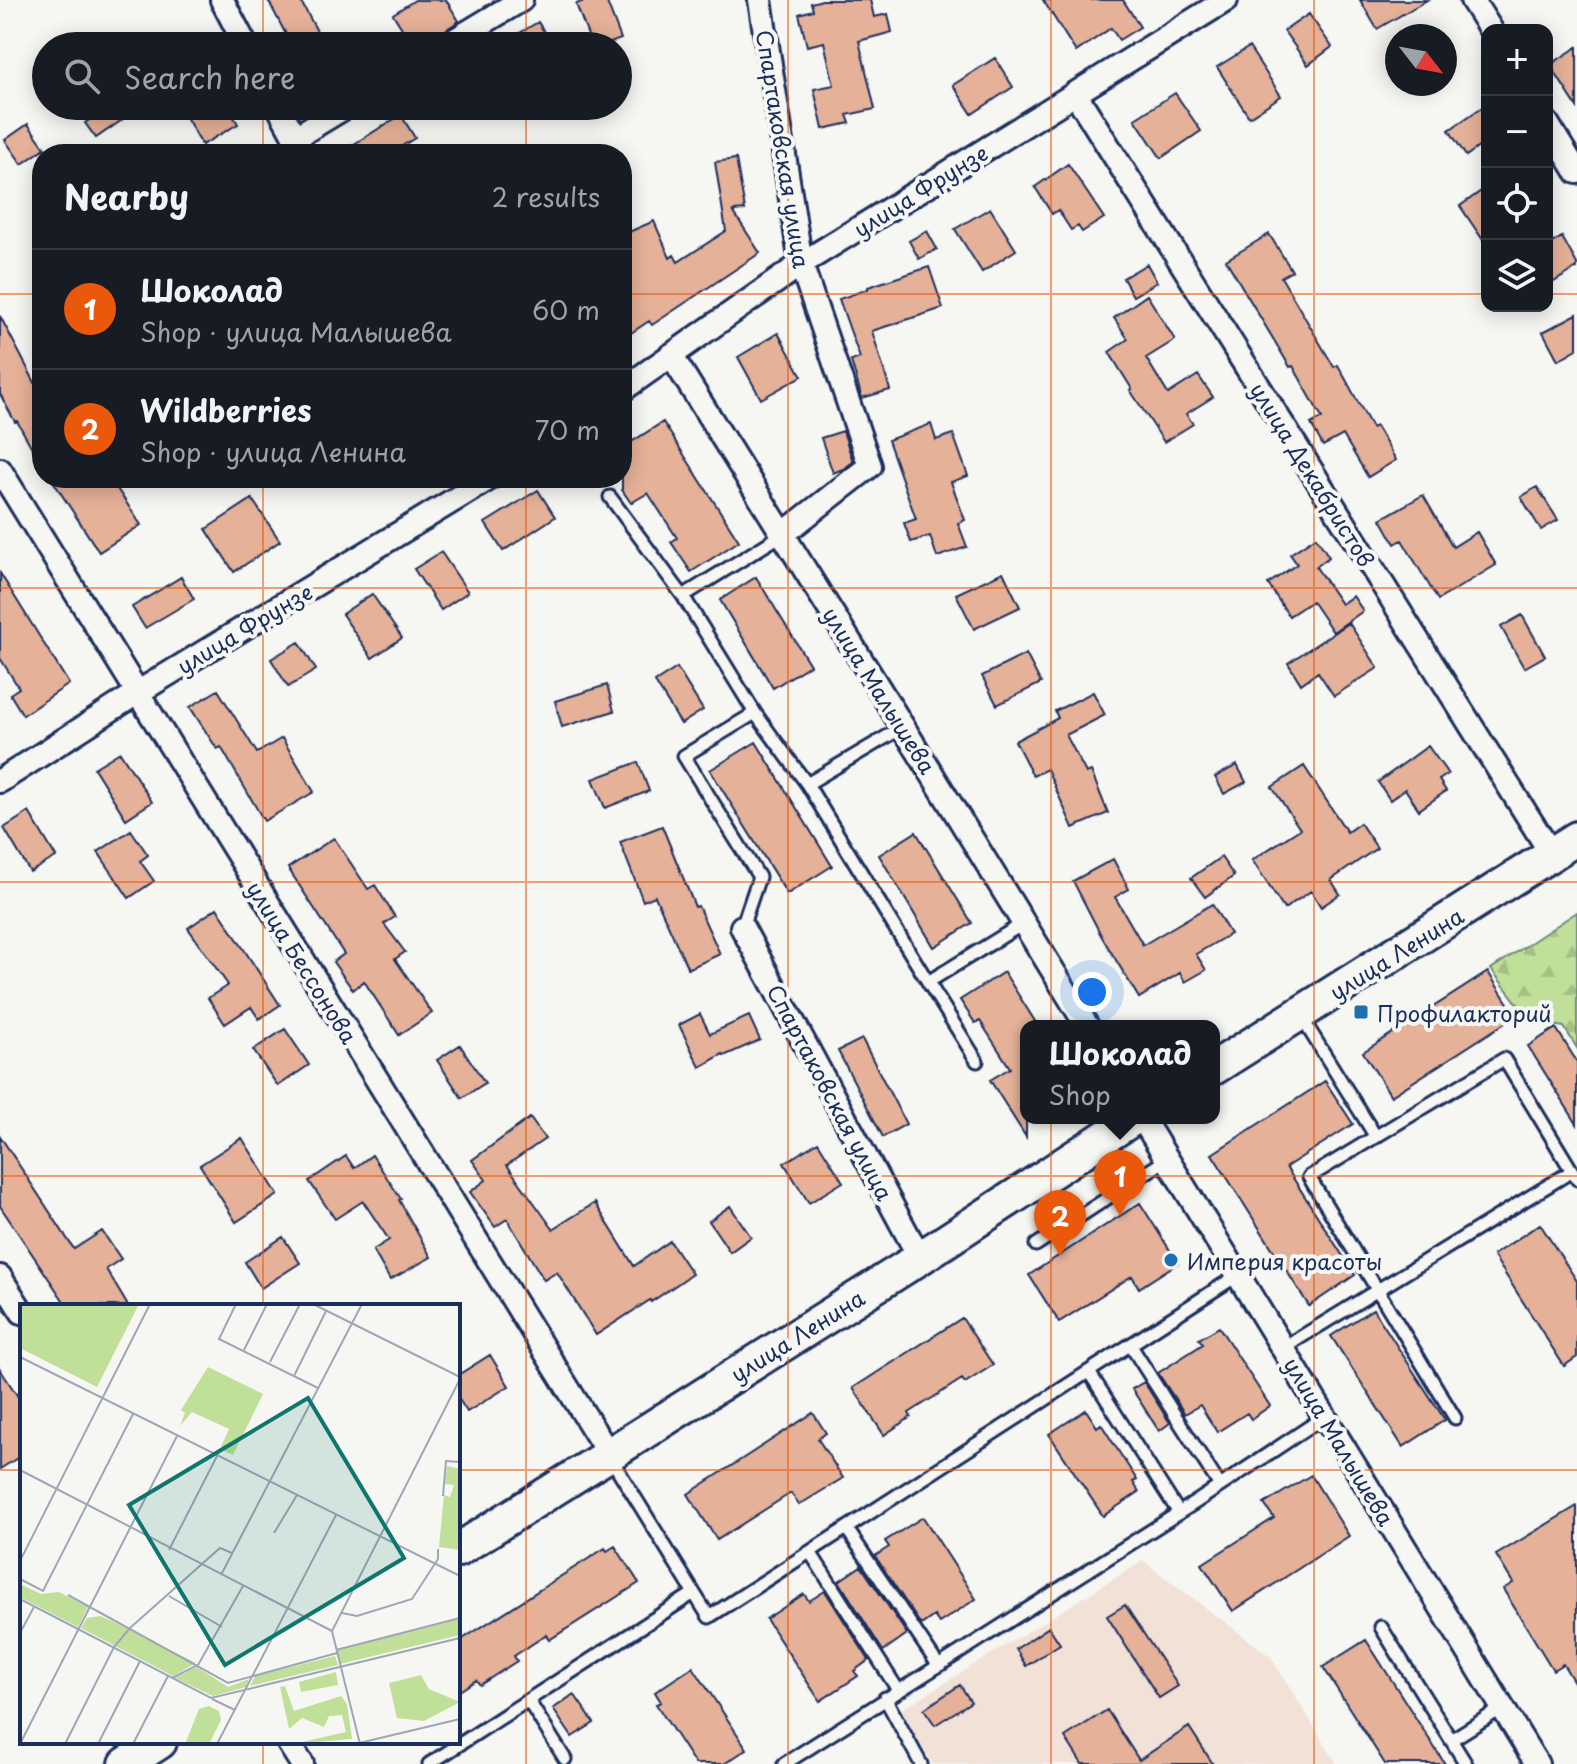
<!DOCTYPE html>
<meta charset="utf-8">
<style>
body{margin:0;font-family:"Playpen Sans",sans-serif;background:#242831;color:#f1f3f6}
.controls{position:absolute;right:24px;top:24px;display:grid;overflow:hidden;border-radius:16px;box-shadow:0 4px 20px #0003}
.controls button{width:72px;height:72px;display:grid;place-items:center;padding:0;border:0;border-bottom:2px solid #363941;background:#171b24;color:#f1f3f6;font:40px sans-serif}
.compass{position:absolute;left:1385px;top:24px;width:72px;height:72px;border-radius:50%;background:#171b24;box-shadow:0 4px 20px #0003;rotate:121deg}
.you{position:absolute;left:1092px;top:992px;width:28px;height:28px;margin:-20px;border:6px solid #fff;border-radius:50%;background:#1a73e8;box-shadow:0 0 0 12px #1a73e833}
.badge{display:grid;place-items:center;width:52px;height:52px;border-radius:50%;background:#ea580c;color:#fff;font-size:26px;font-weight:700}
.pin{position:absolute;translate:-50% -66px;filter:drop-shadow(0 2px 4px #0008)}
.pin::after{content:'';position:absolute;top:42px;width:28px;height:24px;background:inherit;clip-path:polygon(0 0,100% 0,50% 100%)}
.popup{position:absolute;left:1020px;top:1020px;width:200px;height:104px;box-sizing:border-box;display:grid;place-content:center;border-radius:16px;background:#171b24;filter:drop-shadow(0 2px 6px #0005);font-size:26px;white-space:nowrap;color:#9ea1a6}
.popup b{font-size:30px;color:#f1f3f6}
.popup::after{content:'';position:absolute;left:50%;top:100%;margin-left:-16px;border:16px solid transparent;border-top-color:#171b24}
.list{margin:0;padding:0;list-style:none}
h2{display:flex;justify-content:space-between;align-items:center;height:104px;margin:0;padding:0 32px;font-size:34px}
h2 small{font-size:26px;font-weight:400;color:#9ea1a6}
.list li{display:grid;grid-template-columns:52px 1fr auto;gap:24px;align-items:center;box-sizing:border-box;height:120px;padding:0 32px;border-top:2px solid #363941}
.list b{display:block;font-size:30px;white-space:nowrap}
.list p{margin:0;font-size:26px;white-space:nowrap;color:#9ea1a6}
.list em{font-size:26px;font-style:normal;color:#9ea1a6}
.icon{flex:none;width:44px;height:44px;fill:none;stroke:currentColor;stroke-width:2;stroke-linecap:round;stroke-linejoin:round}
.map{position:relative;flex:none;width:1577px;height:1764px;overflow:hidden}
.search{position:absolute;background:#171b24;box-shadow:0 4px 20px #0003;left:32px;top:32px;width:600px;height:88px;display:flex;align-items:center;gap:20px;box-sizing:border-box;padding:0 28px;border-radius:44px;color:#9ea1a6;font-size:30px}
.panel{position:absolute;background:#171b24;box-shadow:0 4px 20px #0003;left:32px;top:144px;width:600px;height:344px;border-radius:32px}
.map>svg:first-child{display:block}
.built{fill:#f1e1d7}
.forest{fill:url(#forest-firs);stroke:#6e877b;stroke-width:2}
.building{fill:#e5b198;stroke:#1b2f5e;stroke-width:2}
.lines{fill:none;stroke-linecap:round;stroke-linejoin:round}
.service-casing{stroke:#1b2f5e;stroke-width:17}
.minor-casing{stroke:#1b2f5e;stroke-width:28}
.secondary-casing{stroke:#1b2f5e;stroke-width:38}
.service{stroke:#f6f6f2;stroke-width:11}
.minor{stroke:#f6f6f2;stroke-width:22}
.secondary{stroke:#f6f6f2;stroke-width:32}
.grid{fill:none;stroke:#e8590c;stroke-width:2;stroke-opacity:0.55}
.poi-dot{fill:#1f6fb2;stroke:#f6f6f2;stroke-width:3}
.labels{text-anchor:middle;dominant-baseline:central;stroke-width:8;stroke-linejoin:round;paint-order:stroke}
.street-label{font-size:22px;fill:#1b2f5e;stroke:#f6f6f2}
.poi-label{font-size:22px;fill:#1b2f5e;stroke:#f6f6f2;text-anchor:start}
.inset-road{fill:none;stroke:#9ea6b7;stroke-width:2}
.view{fill:#0f766e;fill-opacity:0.15;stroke:#0f766e;stroke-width:4}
.inset-edge{fill:none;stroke:#1b2f5e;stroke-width:4}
</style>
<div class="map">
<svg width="1577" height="1764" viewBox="0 0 1577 1764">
<defs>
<pattern id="forest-firs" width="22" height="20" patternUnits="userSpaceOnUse" patternTransform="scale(2)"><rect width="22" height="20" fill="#c0df98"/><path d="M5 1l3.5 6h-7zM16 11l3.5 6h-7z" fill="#a4c085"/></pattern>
</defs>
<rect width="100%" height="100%" fill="#f6f6f2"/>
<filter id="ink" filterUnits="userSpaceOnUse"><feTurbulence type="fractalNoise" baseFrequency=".0125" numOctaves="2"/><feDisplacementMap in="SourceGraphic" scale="16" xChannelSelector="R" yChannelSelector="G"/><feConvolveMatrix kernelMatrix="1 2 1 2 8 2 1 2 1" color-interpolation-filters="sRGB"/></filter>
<g filter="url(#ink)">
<path class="built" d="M1143,1561L1270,1656L1337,1764H933L899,1711Z"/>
<path class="forest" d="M1577,912V1048L1564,1027L1531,1021L1491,969Z"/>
<path class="building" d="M268,0H300L325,46H292Z
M415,0H446L459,21L421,46H413L393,14Z
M587,0H606L621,39L602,46H592L576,4Z
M822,0H870L874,17L888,14L892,32L859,41L875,109L847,115L850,123L823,129L814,89L834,85L824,42L807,46L799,14L813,10L811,3Z
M1043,0H1123L1140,27L1119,40L1111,28L1076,52Z
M1360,0H1427L1377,29Z
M1309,14L1332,47L1308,65L1284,31Z
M538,22L553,46H498Z
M1249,47L1281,96L1249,117L1217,67Z
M1577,47V107L1550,65Z
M995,58L1013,87L972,114L953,85Z
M1175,93L1201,131L1161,158L1135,119Z
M1487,104V141L1466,156L1449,130Z
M109,106H112L122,120L96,138L85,123Z
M180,106H227L238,124L202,145Z
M401,115L415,138L389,154H338Z
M28,124L45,148L22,164L5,140Z
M736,159L745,210L733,211L760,253L652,325L649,321L622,339V235L654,221L670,258L674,255L678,262L726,231L715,162Z
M1068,164L1104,218L1082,232L1078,226L1071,230L1058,210L1052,214L1035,187Z
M1487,187V246L1460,206Z
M990,208L1016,250L982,272L955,229Z
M927,231L937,249L919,259L909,241Z
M1269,234L1292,271L1281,277L1334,367L1338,365L1372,428L1376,426L1396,460L1368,477L1343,435L1323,446L1311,424L1322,418L1293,366L1290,367L1226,260Z
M1562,237L1577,264V268L1547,286V246Z
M1147,264L1157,282L1133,296L1123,278Z
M929,267L943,308L872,331L890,390L862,398L851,361L860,358L839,299L868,289V287Z
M1147,295L1175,340L1146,358L1168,394L1198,375L1213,397L1186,414L1193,424L1164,442L1130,390L1132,389L1109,352L1128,339L1114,318Z
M1577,314V349L1558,360L1543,332Z
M0,316L42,396V466L17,421L15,422L0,394Z
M778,333L802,376L761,399L738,357Z
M663,422L739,541L691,572L671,542L677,538L648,493L631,503L622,490V448Z
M931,424L936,440L953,434L968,476L951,482L965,520L958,523L967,547L937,557L930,536L911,542L904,523L916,519L888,440Z
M843,431L853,462L843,469L833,473L821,438Z
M51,478H110L141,525L99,552Z
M1537,487L1558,520L1541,530L1521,497Z
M538,490L555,517L503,551L485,523Z
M1423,495L1453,547L1477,532L1496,565L1438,600L1402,540L1395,544L1381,519Z
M252,499L280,541L234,572L206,529Z
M1316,537L1329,557L1316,567L1341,604L1353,596L1363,611L1333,632L1312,601L1289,616L1268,584L1297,564L1290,554Z
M441,552L468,592L441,610L414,569Z
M1003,572L1020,607L974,629L956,594Z
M0,573L69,684L23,715L10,694L19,688L0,658Z
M181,577L194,599L145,628L132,607Z
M756,577L810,665L773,688L720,600Z
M372,594L402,638L372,658L342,614Z
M1522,615L1545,656L1524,668L1501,627Z
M1349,623L1378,668L1334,696L1318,672L1301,684L1288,663Z
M299,642L316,670L288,687L271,659Z
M1026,654L1041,683L997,705L982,676Z
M677,668L703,710L681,724L655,682Z
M607,685L614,711L562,727L555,701Z
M218,690L257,753L282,738L314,792L264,821L221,747L217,749L190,707Z
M1093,692L1105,715L1066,735L1086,773L1091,771L1108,813L1073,828L1047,769L1033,776L1015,741L1058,718L1055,711Z
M756,742L832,866L787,894L710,770Z
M1428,746L1448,774L1439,780L1446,791L1419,810L1405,789L1390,800L1378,782Z
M120,752L152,802L126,819L94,768Z
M638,762L649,791L605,808L593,779Z
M1237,765L1246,782L1224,794L1215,777Z
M1304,766L1347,832L1360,823L1377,848L1331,880L1340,894L1321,907L1311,891L1284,909L1252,860L1300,829L1272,787Z
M29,812L56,857L30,872L4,828Z
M662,826L695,907L698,906L720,954L688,969L655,896L643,901L620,842Z
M131,830L148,855L140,861L154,881L129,898L98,852Z
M916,832L972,923L934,947L879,855Z
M334,838L368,889L375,885L395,917L384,924L405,952L395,959L432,1013L399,1035L364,981L353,990L333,962L344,954L288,868Z
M1221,857L1234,876L1205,897L1191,878Z
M1113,859L1129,889L1115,897L1143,945L1212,904L1230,934L1196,954L1206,970L1185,982L1180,973L1139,998L1102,937L1073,881Z
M217,908L280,1005L259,1019L251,1007L225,1024L208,998L228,985L188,928Z
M1004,972L1038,1026H1026V1137L990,1080L1010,1068L980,1021L975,1023L960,1000Z
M1488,972L1516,1016L1391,1096L1363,1052Z
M700,1014L710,1034L749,1016L760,1040L724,1056L723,1054L700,1067L679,1025Z
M1556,1028L1577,1062V1124L1528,1046Z
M285,1029L309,1065L278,1086L253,1050Z
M862,1039L906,1124L883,1137L838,1051Z
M460,1045L485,1083L462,1098L437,1060Z
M1325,1081L1353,1124L1286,1167L1355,1275L1309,1306L1212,1154Z
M530,1118L545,1139L507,1165L553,1229L595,1203L634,1266L670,1241L692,1274L651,1302L650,1300L596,1335L557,1272L544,1280L507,1219L495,1227L470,1192L486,1180L472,1160Z
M0,1136L74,1249L102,1231L121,1259L106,1269L128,1306H67L0,1206Z
M242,1138L278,1195L236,1222L200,1165Z
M818,1142L843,1182L809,1203L784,1163Z
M372,1155L401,1199L399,1200L431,1257L390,1280L373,1250L389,1240L363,1201L335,1219L309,1181L346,1156L354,1168Z
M1140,1203L1178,1263L1139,1288L1132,1276L1059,1322L1029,1275Z
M730,1206L751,1237L730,1252L709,1221Z
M1540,1224L1577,1281V1357L1564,1366L1493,1255Z
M283,1237L300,1263L261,1288L245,1262Z
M1373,1309L1445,1420L1403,1447L1331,1336Z
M962,1318L993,1365L965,1383L962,1379L909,1413L911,1417L884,1435L853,1388Z
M1219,1327L1270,1406L1251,1419L1247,1413L1217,1432L1200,1405L1185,1414L1158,1373L1203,1344L1199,1339Z
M490,1355L509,1386L467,1412L458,1398V1375Z
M0,1369L22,1403V1455L0,1469Z
M1144,1382L1170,1423L1159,1431L1132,1389Z
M1086,1410L1097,1427L1101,1424L1137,1480L1133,1482L1139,1492L1103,1516L1049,1434Z
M813,1413L826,1433L818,1439L843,1478L799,1505L791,1493L717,1540L688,1494Z
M1311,1475L1349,1536L1233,1611L1202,1564L1274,1518L1264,1504Z
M1577,1506V1687L1563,1664L1553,1670L1503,1589L1513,1583L1496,1555Z
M923,1517L976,1599L939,1623L934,1616L921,1625L875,1556L889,1547L885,1541Z
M615,1546L639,1583L549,1640L546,1635L514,1656L517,1661L480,1685L476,1680L458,1692V1642L605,1548L607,1551Z
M861,1566L907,1634L883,1651L839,1581Z
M825,1591L869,1660L854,1671L858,1676L820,1701L766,1619L804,1594L809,1601Z
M1125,1605L1178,1686L1159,1698L1107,1616Z
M1049,1627L1060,1644L1026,1666L1016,1649Z
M1366,1640L1445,1764H1385L1323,1667Z
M693,1667L747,1749L724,1764H695L656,1704L661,1702L655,1692Z
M960,1685L971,1702L935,1725L924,1709Z
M574,1694L594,1723L572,1737L553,1709Z
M1107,1710L1139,1760L1189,1727L1213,1764H1082L1065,1737Z"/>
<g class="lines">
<g class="service-casing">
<path id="service" d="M610,497L683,596
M755,713L807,784L928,982
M807,784L903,727
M742,927L759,877L684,756L755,713L683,596L783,534
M1300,1015L1376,1137
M977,1061L928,982L1024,923
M1036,1245L1167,1159
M1131,1346L1220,1486
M1283,1348L1572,1171L1577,1179
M1089,1372L1179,1513
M1455,1418L1309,1177L1504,1059L1572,1171
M610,1457L694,1593
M847,1529L938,1665
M810,1552L898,1690
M1381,1627L1466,1764
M885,1698L921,1764
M528,1700L565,1759
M1451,1740L1502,1708
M429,1764L694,1593L709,1617L1238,1275
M784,1764L1196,1502L1324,1417"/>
</g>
<g class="minor-casing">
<path id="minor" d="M222,0L246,46
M760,0L801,264L870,466L783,534
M1472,0L1491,30
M445,46L521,0
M1075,93L1552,855
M278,106L304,154
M1547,123L1577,172
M294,138L347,106
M671,355L903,727L1087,1026
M622,390L801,264L1226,0
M0,470L608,1453
M0,781L137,693L490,478
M742,927L920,1258
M1142,1118L1537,1764
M0,1277L22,1312
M288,1742L302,1764"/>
</g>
<g class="secondary-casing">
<path id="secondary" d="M1214,1068L1577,838
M458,1550L920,1258L1134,1118
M126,1764L160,1742"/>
</g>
<use href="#service" class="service"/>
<use href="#minor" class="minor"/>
<use href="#secondary" class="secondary"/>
</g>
</g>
<path class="grid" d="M263,0V46M526,0V46M788,0V1764M1051,0V1764M1314,0V1764M263,106V154M526,106V154M0,294H42M622,294H1487M1547,294H1577M263,478V1306M526,478V1764M0,588H1577M0,882H1577M0,1176H1577M0,1470H22M458,1470H1577M263,1742V1764"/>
<g class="poi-dot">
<rect x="1353" y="1004" width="16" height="16" rx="4"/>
<circle cx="1171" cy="1260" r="8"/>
</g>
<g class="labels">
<g class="street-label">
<text transform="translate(784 149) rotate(81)">Спартаковская улица</text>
<text transform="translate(920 190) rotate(-32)">улица Фрунзе</text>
<text transform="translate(1313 474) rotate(58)">улица Декабристов</text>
<text transform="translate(244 628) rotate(-31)">улица Фрунзе</text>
<text transform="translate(880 690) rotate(58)">улица Малышева</text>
<text transform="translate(1396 953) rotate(-32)">улица Ленина</text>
<text transform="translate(303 962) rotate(58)">улица Бессонова</text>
<text transform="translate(831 1092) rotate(62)">Спартаковская улица</text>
<text transform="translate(797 1335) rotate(-32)">улица Ленина</text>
<text transform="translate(1340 1441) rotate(59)">улица Малышева</text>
</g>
<g class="poi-label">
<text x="1377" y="1012">Профилакторий</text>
<text x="1187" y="1260">Империя красоты</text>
</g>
</g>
<g transform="translate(20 1304)">
<rect width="440" height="440" fill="#f6f6f2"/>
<path d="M0,280L21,290L39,288L68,303L58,323L0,293ZM80,312L92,317L176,359L153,372L61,324L67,314ZM440,315V331L320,360L317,346ZM315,352L318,361L230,382L235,372ZM177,363L208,383L229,375L226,383L193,392L155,374Z" fill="#c0df98"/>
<path d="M188,63L243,90L213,151L200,145L209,125L172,108L160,122L165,109L161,106ZM316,368L318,381L281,388L279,378ZM401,371L409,385L440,398L404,417L377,414L369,379ZM265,382L274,407L321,392L327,400L332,435L273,440L326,428L322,411L309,412L304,423L282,414L269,425L260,383Z" fill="#c0df98"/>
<path d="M0,0H119L77,83L0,44ZM427,162L440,165V246L419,243L424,191L430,193L434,181L425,180ZM189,402L199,407L201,416L189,440H165L179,405Z" fill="#c0df98"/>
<path class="inset-road" d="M216,0L199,35L298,84M293,0L440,73M224,46L247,0M0,53L440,272M250,58L280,0M274,72L306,7M0,166L312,327M423,192L426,157L440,158M254,229L277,191M149,246L197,152M0,257L130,0M201,271L342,0M0,275L23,287L113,110M48,291L208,379L317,349M149,292L202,323M0,295L191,394L440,334M322,309L337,312L392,295L418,255V245M0,329L14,303M316,346L440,314M152,374L178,361L223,282M192,395L215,406M0,440L157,132M45,440L94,343L110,324L200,244L212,249M78,440L120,357M113,440L148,372M197,440L316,211M335,440L440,415M340,440L312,327L440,75"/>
<path class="view" d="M288,94L384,254L205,361L109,201Z"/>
<rect width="440" height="440" class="inset-edge"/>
</g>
</svg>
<div class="controls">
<button>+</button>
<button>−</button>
<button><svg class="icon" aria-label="locate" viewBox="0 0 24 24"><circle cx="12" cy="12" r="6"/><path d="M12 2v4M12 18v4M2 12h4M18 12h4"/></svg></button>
<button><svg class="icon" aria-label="layers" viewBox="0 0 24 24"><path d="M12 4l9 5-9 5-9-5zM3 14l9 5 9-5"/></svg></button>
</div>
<svg class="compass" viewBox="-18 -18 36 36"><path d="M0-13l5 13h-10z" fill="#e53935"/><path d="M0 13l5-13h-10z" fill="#9ea1a6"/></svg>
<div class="you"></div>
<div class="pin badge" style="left:1120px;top:1216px">1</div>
<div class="popup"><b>Шоколад</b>Shop</div>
<div class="pin badge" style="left:1060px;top:1256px">2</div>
<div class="search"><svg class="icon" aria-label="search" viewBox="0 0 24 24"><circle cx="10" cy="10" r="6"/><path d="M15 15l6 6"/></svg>Search here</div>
<section class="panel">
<h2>Nearby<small>2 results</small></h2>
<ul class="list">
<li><span class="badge">1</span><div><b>Шоколад</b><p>Shop · улица Малышева</p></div><em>60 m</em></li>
<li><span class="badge">2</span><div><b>Wildberries</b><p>Shop · улица Ленина</p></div><em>70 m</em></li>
</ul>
</section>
</div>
